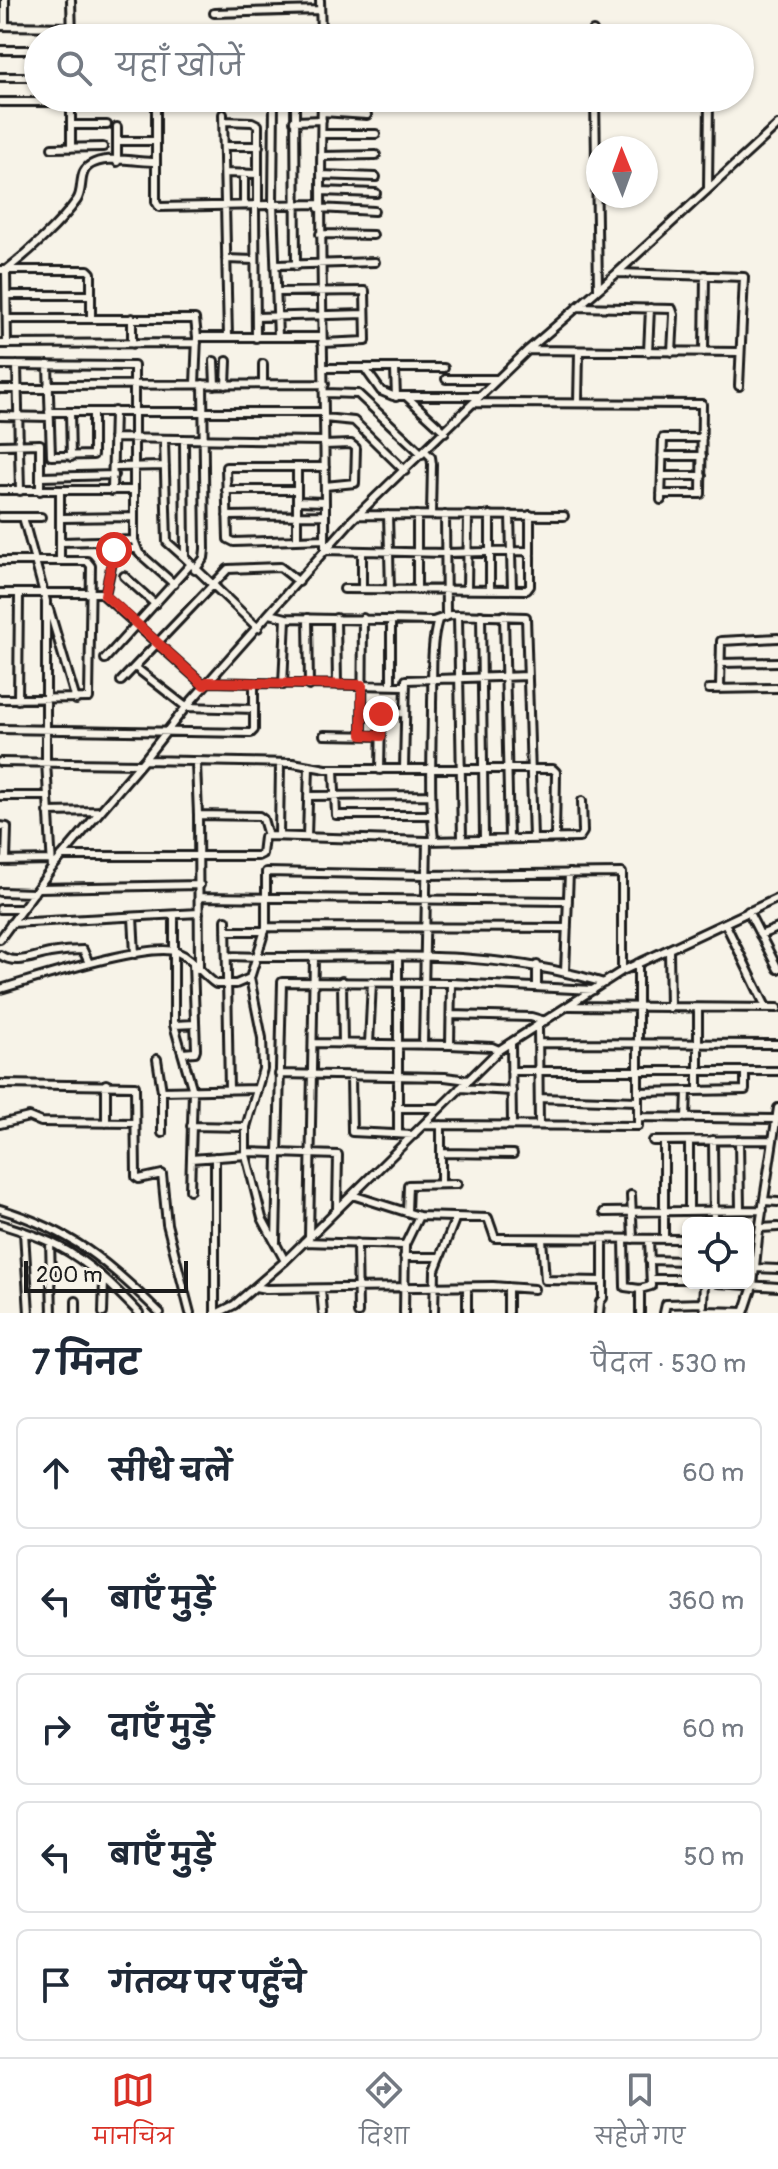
<!DOCTYPE html>
<html lang="hi">
<meta charset="utf-8">
<style>
body{margin:0;font-family:Pangolin,"Playpen Sans Deva",sans-serif;background:#f2f2f3;color:#1f2937}
.controls{position:absolute;right:24px;bottom:24px;display:grid;overflow:hidden;border-radius:12px;box-shadow:0 2px 6px #0004}
.controls button{width:72px;height:72px;display:grid;place-items:center;padding:0;border:0;border-bottom:2px solid #e0e1e3;background:#fff;color:#1f2937;font:40px sans-serif}
.compass{position:absolute;left:586px;top:136px;width:72px;height:72px;border-radius:50%;background:#fff;box-shadow:0 2px 6px #0004;rotate:359deg}
.scale{position:absolute;left:24px;bottom:20px;width:164px;box-sizing:border-box;padding-left:8px;border:4px solid #1c1c1c;border-top:0;font-size:22px;line-height:28px;white-space:nowrap;color:#1c1c1c;-webkit-text-stroke:6px #f7f3e8;paint-order:stroke}
.stop{position:absolute;width:24px;height:24px;margin:-18px;border:6px solid #d93025;border-radius:50%;background:#fff}
.stop.end{background:#d93025;border-color:#fff;box-shadow:0 2px 8px #0008}
.list{margin:0;padding:0;list-style:none}
h2{display:flex;justify-content:space-between;align-items:center;height:104px;margin:0;padding:0 32px;font-size:34px}
h2 small{font-size:26px;font-weight:400;color:#747a83}
.list li{display:grid;grid-template-columns:52px 1fr auto;gap:24px;align-items:center;box-sizing:border-box;height:112px;margin:0 16px 16px;padding:0 16px;border:2px solid #e0e1e3;border-radius:12px}
.list b{display:block;font-size:30px;white-space:nowrap}
.list em{font-size:26px;font-style:normal;color:#747a83}
.icon{flex:none;width:44px;height:44px;fill:none;stroke:currentColor;stroke-width:2;stroke-linecap:round;stroke-linejoin:round}
.map{position:relative;flex:none;width:778px;height:1313px;overflow:hidden}
.search{position:absolute;background:#fff;box-shadow:0 2px 6px #0004;left:24px;right:24px;top:24px;height:88px;display:flex;align-items:center;gap:20px;box-sizing:border-box;padding:0 28px;border-radius:44px;color:#747a83;font-size:30px}
.sheet{height:744px;background:#fff}
nav{display:flex;justify-content:space-around;align-items:center;box-sizing:border-box;height:112px;border-top:2px solid #e0e1e3;background:#fff;font-size:22px;color:#747a83}
nav a{display:grid;justify-items:center;gap:4px}
nav .on{color:#d93025}
.map>svg:first-child{display:block}
.lines{fill:none;stroke-linecap:round;stroke-linejoin:round}
.stream{stroke:#63899d;stroke-width:2}
.minor-casing{stroke:#1c1c1c;stroke-width:12}
.minor{stroke:#f7f3e8;stroke-width:6}
.route{stroke:#d93025;stroke-width:10}
</style>
<div class="map">
<svg width="778" height="1313" viewBox="0 0 778 1313">
<rect width="100%" height="100%" fill="#f7f3e8"/>
<filter id="ink" filterUnits="userSpaceOnUse"><feTurbulence type="fractalNoise" baseFrequency=".0125" numOctaves="2"/><feDisplacementMap in="SourceGraphic" scale="16" xChannelSelector="R" yChannelSelector="G"/><feConvolveMatrix kernelMatrix="1 2 1 2 8 2 1 2 1" color-interpolation-filters="sRGB"/></filter>
<g filter="url(#ink)">
<g class="lines">
<path class="stream" d="M0,1220L29,1230
M57,1242L79,1255
M129,1299L144,1313"/>
<g class="minor-casing">
<path id="minor" d="M71,0L72,38
M320,0L321,36
M214,13L320,10
M0,26L72,27
M5,26V0
M593,31V38
M212,36H321
M0,50H38
M0,77H38
M71,98V148
M156,98V202L159,207L319,204
M322,98C318,249 326,399 325,550L444,553L526,551L530,556V586L527,590L344,589
M595,98L598,289
M295,100L296,266
M0,102H156
M322,112L367,115
M223,114L228,337
M224,121L252,122L258,125V205
M294,121L322,120
M71,125H107
M322,134H376
M117,141H156
M225,146H259
M52,148L103,147
M322,156L376,155
M117,162V127
M225,173L258,174
M244,173V205
M321,175L376,177
M708,188L709,98
M321,191L376,193
M255,205L256,338
M319,208L374,211
M320,234L373,235
M226,259L254,260
M276,265L375,262
M0,270H88L91,273V318
M617,273L744,277L739,386
M277,292L365,291L366,341L322,343
M8,295H90
M577,307L672,309L674,315L672,352
M256,317L365,314
M7,319H195L197,337L195,384
M197,337H322
M278,337L273,204L274,101L322,100
M0,344L197,343
M7,344L6,270C28,253 61,223 77,200C85,188 76,170 94,163C111,156 138,162 156,162
M132,344V318
M528,350L740,352
M648,352L650,308
M704,352L705,275
M214,361L215,385
M0,365L134,366V540L139,553L174,584
M17,365L20,491
M48,365L51,456L93,455V412
M324,368H444
M366,370L381,391L393,396H480
M395,370L396,397
M446,379H498
M263,384V364
M48,385L325,384
M226,385L227,361
M0,389H49
M325,393L358,394L422,454
M407,397L445,432
M474,403L702,404L701,494H661
M578,403L579,352
M49,412H324
M70,412L71,457
M0,416L49,417
M324,418L354,421L405,471
M113,438L324,441
M164,439L167,542L185,558
M184,439L185,558L258,628
M0,445L40,444V491
M324,445L351,444L356,448L355,483L325,486
M425,451L431,457L432,464L431,515
M662,456H702
M115,467L165,466
M325,467H226L228,539L234,542L325,539
M662,476H702
M41,477L114,475
M0,490H133
M226,490H297
M112,491L114,411
M661,500L663,438H702
M297,501L325,502
M357,515L564,516
M388,515L390,590
M445,515L446,616
M490,515V590
M510,515L512,590
M227,516L325,515
M0,517H41
M23,517L46,601V761L52,868
M62,518L132,517
M297,540V467
M61,542L134,540
M362,551V589
M530,554V515
M0,561H87L91,566L89,698L0,699
M60,561V491
M195,570L204,558L205,549L203,384
M124,576L155,604
M417,590V515
M467,590L468,515
M0,593H101L204,685
M105,595L115,549H136
M49,609L76,700
M270,614L286,618L433,621L451,615L526,617L533,838
M458,615L462,839
M481,615L484,838
M504,615L509,839
M308,618L309,686
M336,618L337,685
M105,659L190,565
M720,663L778,662
M135,667L186,707L254,709
M121,681L228,569L280,567L299,582
M208,682L404,686
M283,685L286,618
M391,685V620
M720,688L721,641L778,638
M709,689L778,688
M18,700L19,594
M0,729L251,733L254,730V684
M324,735L381,736
M362,735L363,618
M144,760L293,763L326,769H553L556,772L555,838
M0,762L140,764
M196,763L198,815
M334,769L336,815H431
M404,769L406,680L528,676
M380,770L381,714L404,713
M0,796H47
M308,796L431,795
M48,812L100,811
M0,826L7,827L6,861
M279,836L280,763
M307,837L309,766
M434,840C429,794 432,748 432,702C433,675 430,646 438,620
M62,856H258L262,854L264,837L268,836L427,841L579,838L583,832L582,801
M0,861L51,860
M38,888L200,885
M0,892L34,893
M200,897L568,901
M0,909H22
M748,911L778,969
M174,915V1025L193,1091L190,1190
M133,917L135,954
M226,920L229,1090
M11,923L199,913
M725,923L766,1007
M266,927L567,928
M226,931H265
M760,935L778,928
M0,939L52,868L144,760L186,707L352,520L528,350L617,273L778,125
M669,950L670,1008
M0,955C17,966 33,956 50,953C61,951 72,950 83,950L89,963
M227,956C358,961 476,943 604,983
M199,970L198,815L259,816L263,819L268,836
M565,971L569,873
M342,981L343,1044
M537,986V965
M0,989C32,980 151,941 177,952C193,958 202,975 216,984H236L250,978
M570,1006L778,1008
M451,1015L531,1017L545,1021
M174,1025L195,1024
M538,1027L539,1125
M314,1043L450,1045L492,1047L499,1050
M511,1043L512,1125
M540,1043L778,1044
M369,1044L372,982
M423,1045L427,841
M450,1045L451,983
M182,1053L195,1052L196,1049L193,964
M157,1059L162,1091V1133
M511,1071H778
M279,1074L445,1077L468,1080
M351,1076L352,1132L414,1135
M0,1084L135,1086L136,1177L139,1179L162,1174L167,1224L190,1313
M106,1084V1123
M460,1088L512,1091
M162,1091L257,1089
M698,1091V1008
M638,1092L745,1090V1071
M539,1098L638,1101
M397,1108H439
M639,1117L776,1119
M686,1118L687,1091
M0,1124L29,1117L41,1122L135,1123
M424,1125L638,1126V963
M191,1126L246,1127
M398,1133V956
M713,1140L714,1223
M739,1140L740,1210
M653,1141L772,1140
M664,1141V1238
M689,1141V1210
M246,1152L338,1155L337,1209
M441,1153L513,1154
M191,1159L246,1155
M441,1184V1125
M352,1195L419,1216L488,1218L495,1238L688,1239
M631,1195L633,1239
M764,1201L778,1202
M0,1209C72,1231 107,1261 160,1313
M407,1212L408,1185L457,1184
M604,1212L763,1210
M0,1224C19,1230 40,1236 58,1246C89,1262 115,1288 139,1313
M760,1228L778,1227
M24,1232L29,1313
M309,1237L314,957
M542,1239L545,1280L603,1281
M624,1239L625,1287L640,1289L651,1286L649,1240
M50,1242L52,1313
M276,1242L282,982L451,983L593,990
M304,1242L405,1245
M357,1243L358,1313
M404,1257H440
M649,1260L688,1261
M285,1261L262,1218L246,1155V1127L263,1069L262,1038L250,978L266,927V872L426,875L622,873V971
M755,1268L778,1269
M651,1279H688
M718,1283L778,1287
M255,1287L266,1289L493,1286L534,1289
M467,1287V1313
M508,1287V1313
M321,1289L323,1313
M76,1301V1313
M703,1305L704,1283
M704,1311L744,1312
M103,1313L104,1279
M215,1313V1157
M218,1313L234,1305L285,1261L499,1050L622,971L778,898
M404,1313L405,1245L419,1216
M434,1313L435,1270L456,1217
M599,1313L600,1302L603,1298V1239
M640,1313V1289
M664,1313L666,1304L703,1303
M744,1313L753,1286L758,1238L778,1108"/>
</g>
<use href="#minor" class="minor"/>
</g>
</g>
<g class="lines" filter="url(#ink)">
<path class="route" d="M114,550L105,595L204,685L207,682L362,685V735L381,736V714"/>
</g>
</svg>
<div class="controls">
<button><svg class="icon" aria-label="locate" viewBox="0 0 24 24"><circle cx="12" cy="12" r="6"/><path d="M12 2v4M12 18v4M2 12h4M18 12h4"/></svg></button>
</div>
<svg class="compass" viewBox="-18 -18 36 36"><path d="M0-13l5 13h-10z" fill="#e53935"/><path d="M0 13l5-13h-10z" fill="#747a83"/></svg>
<div class="scale">200 m</div>
<div class="stop" style="left:114px;top:550px"></div>
<div class="stop end" style="left:381px;top:714px"></div>
<div class="search"><svg class="icon" aria-label="search" viewBox="0 0 24 24"><circle cx="10" cy="10" r="6"/><path d="M15 15l6 6"/></svg>यहाँ खोजें</div>
</div>
<section class="sheet">
<h2>7 मिनट<small>पैदल · 530 m</small></h2>
<ul class="list">
<li><svg class="icon" aria-label="ahead" viewBox="0 0 24 24"><path d="M12 20V5M6 11l6-6 6 6"/></svg><div><b>सीधे चलें</b></div><em>60 m</em></li>
<li><svg class="icon" aria-label="left" viewBox="0 0 24 24"><path d="M17 20v-9H6M10 6l-5 5 5 5"/></svg><div><b>बाएँ मुड़ें</b></div><em>360 m</em></li>
<li><svg class="icon" aria-label="right" viewBox="0 0 24 24"><path d="M7 20v-9h11M14 6l5 5-5 5"/></svg><div><b>दाएँ मुड़ें</b></div><em>60 m</em></li>
<li><svg class="icon" aria-label="left" viewBox="0 0 24 24"><path d="M17 20v-9H6M10 6l-5 5 5 5"/></svg><div><b>बाएँ मुड़ें</b></div><em>50 m</em></li>
<li><svg class="icon" aria-label="arrive" viewBox="0 0 24 24"><path d="M6 21V4h12l-3 4 3 4H6"/></svg><div><b>गंतव्य पर पहुँचे</b></div></li>
</ul>
</section>
<nav>
<a class="on"><svg class="icon" aria-label="map" viewBox="0 0 24 24"><path d="M3 6l6-2 6 2 6-2v14l-6 2-6-2-6 2zM9 4v14M15 6v14"/></svg>मानचित्र</a>
<a><svg class="icon" aria-label="directions" viewBox="0 0 24 24"><path d="M12 3l9 9-9 9-9-9zM9 14v-3h6M13 9l2 2-2 2"/></svg>दिशा</a>
<a><svg class="icon" aria-label="saved" viewBox="0 0 24 24"><path d="M7 4h10v16l-5-4-5 4z"/></svg>सहेजे गए</a>
</nav>
